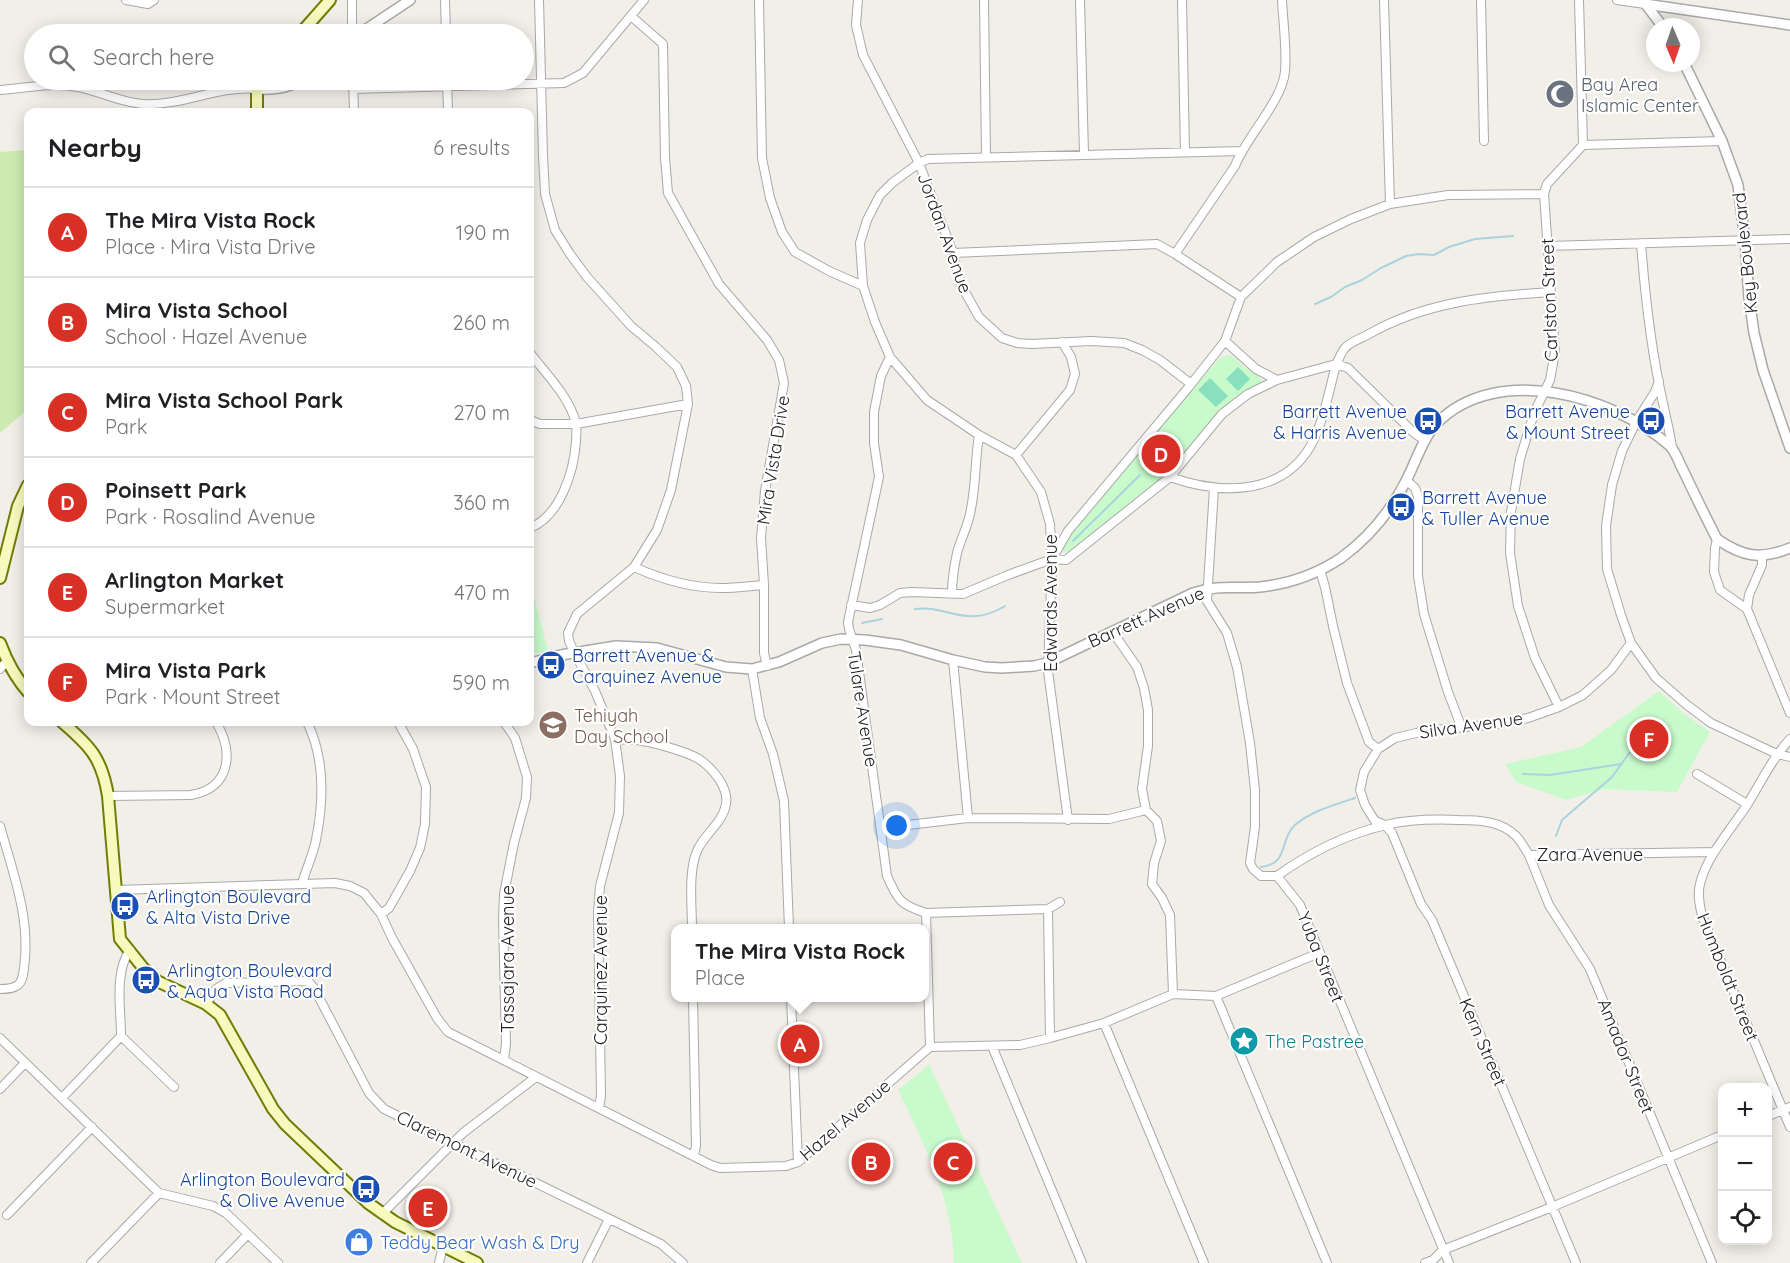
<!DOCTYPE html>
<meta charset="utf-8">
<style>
body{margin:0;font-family:Quicksand,sans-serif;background:#f2f2f2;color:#202124}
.controls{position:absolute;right:18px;bottom:18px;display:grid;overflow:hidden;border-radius:12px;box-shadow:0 3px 15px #0003}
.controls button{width:54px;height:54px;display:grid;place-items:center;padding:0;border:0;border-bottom:2px solid #e0e0e0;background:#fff;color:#202124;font:30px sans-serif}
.compass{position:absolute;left:1646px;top:18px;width:54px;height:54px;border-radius:50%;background:#fff;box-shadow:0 3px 15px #0003;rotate:178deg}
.you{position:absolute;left:897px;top:826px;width:21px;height:21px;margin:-15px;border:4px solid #fff;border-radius:50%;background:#1a73e8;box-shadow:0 0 0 9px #1a73e833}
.badge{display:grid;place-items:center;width:39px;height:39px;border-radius:50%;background:#d93025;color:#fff;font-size:20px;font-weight:700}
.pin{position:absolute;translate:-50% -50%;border:3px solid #fff;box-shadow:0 2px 6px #0006}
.popup{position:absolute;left:671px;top:924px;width:258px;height:78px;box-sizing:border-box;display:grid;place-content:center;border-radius:12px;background:#fff;filter:drop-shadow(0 2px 4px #0005);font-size:20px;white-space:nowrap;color:#757577}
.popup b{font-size:22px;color:#202124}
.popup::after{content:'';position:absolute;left:50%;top:100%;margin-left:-12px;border:12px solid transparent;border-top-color:#fff}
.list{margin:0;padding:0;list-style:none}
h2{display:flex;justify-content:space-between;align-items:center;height:78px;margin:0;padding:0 24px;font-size:26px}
h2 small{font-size:20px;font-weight:400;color:#757577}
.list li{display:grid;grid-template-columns:39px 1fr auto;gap:18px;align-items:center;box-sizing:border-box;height:90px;padding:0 24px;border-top:2px solid #e0e0e0}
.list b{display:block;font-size:22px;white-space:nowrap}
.list p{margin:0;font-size:20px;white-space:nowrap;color:#757577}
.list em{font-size:20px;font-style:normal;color:#757577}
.icon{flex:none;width:33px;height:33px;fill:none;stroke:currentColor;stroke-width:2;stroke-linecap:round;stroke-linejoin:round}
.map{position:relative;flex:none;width:1790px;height:1263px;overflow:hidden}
.search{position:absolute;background:#fff;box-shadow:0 3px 15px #0003;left:24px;top:24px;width:510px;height:66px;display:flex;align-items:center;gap:15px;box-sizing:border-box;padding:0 21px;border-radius:33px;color:#757577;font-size:22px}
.panel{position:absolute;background:#fff;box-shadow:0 3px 15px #0003;left:24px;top:108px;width:510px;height:618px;border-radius:12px}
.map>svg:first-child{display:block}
.grass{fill:#cdebb0}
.park{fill:#c8facc}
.pitch{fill:#88e0be}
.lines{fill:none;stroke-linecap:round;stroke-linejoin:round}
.stream{stroke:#aad3df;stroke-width:2}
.minor-casing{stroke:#a9a9a9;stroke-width:10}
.tertiary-casing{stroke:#a9a9a9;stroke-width:12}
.secondary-casing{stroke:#707d05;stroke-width:14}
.minor{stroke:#fff;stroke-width:8}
.tertiary{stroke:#fff;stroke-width:9}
.secondary{stroke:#f7fabf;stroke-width:10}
.labels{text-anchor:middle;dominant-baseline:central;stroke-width:4.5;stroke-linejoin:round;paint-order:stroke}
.worship-label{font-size:18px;fill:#5b616d;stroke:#fff;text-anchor:start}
.street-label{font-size:18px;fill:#222;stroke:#fff}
.transit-label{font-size:18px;fill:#164399;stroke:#fff;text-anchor:start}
.education-label{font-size:18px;fill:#785e54;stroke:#fff;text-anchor:start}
.culture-label{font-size:18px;fill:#0d838f;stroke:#fff;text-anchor:start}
.shop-label{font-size:18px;fill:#366cbe;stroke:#fff;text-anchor:start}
</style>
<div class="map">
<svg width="1790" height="1263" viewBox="0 0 1790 1263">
<rect width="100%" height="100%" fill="#f2efe9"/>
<path class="grass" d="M28,150V409L0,433V152Z"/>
<path class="park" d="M1227,355C1237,356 1239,364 1247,369C1253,373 1258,373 1262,381L1261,384L1240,395L1226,405L1166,475L1069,551L1065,552L1062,550V548L1072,534L1192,389L1218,360Z
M530,585H531L548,651L530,655Z
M1659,691L1683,713L1710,732L1677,792L1604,789L1566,800L1516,782L1505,764L1581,747Z
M929,1065L930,1066L1022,1263H954C953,1252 953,1241 951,1230C943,1181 920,1135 898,1090Z"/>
<path class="pitch" d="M1238,367L1250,379L1238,391L1226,379Z
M1210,378L1228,396L1216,407L1198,390Z"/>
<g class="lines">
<path class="stream" d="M1315,304L1331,297L1345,287L1362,280L1381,268L1406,256L1419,254L1434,255L1449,247L1475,239L1513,236
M1073,541L1140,475
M915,609C934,606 950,615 968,616C981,617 994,613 1005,606
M862,623L882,619
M1523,774L1550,775L1621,764
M1556,836L1562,820L1612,777L1630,752
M1261,867C1289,864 1279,841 1294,826C1308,812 1337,804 1355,798"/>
<g class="minor-casing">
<path id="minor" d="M126,0L148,4L154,0
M352,0V34
M445,0L446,34
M539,0L543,156L545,194L555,230L570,254L587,277L631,326L656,347L677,367L686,386L688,404L671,490L657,530L634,567L577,614L568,633L569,641L574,652L595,691L615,739L620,776L619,813L600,886L598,912L601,1096L599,1108
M759,0L762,158L770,198L782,232L795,252L829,271L863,286
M858,0L856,25L863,55L919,163L953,253L961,285L979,317L1002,338L1017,343L1032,344L1091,341L1124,343L1142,350L1160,360L1191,384
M984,0L986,157
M1080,0L1084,154
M1182,0L1185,152
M1384,0L1390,204
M1481,0L1484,141
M1617,0L1645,4
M631,16L663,44L665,158L668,193L719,284L767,340L779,360L784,383L765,491L761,538L764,585V653L767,666
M353,80L354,112
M447,80L448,112
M353,89L564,83L583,73L644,0
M0,90C25,88 53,82 78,87C100,91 121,103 144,104C182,106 219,85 257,89
M1583,145L1722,141
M1641,243C1645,296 1651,350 1663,403C1666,418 1670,432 1672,448
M1548,246L1790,239
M953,253L1157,244L1175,254L1241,297
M1175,254L1235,166C1246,137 1283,100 1285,71C1287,50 1283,21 1282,0
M1225,341L1256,369L1277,380
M530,353C546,374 569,396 576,423C577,428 576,436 576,441C574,472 560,516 530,528
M890,357L881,376L874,412V443L879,477L848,622L849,629L856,650L887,876C898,901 901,905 926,913L930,1047
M1659,381L1655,392L1636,422L1622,451L1612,485L1606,526L1607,569L1621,615L1631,643L1656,678L1687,705L1711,723L1777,754L1790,757
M530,420L540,424H576L688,404
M1016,455L1070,390L1075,374L1071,357L1062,342
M1170,477C1218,494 1280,497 1310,447C1322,426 1330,389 1336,364L1348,368L1412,431L1425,441
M1406,480L1415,488L1418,496V576L1424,614L1448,692L1461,726
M1214,488L1207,601L1227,633L1237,667L1250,743L1255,790V827L1250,863L1253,869L1261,876H1277L1300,905L1449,1263
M1717,539L1715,548L1714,572L1720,590L1747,609L1790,713
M1052,559L1066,560L1170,477L1222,414L1248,394L1277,380L1336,364C1339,360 1341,352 1345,348C1350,342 1362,338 1369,334C1425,302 1487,296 1551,292
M634,567C661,579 692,588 721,588C735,588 750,586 764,585
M1320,570L1325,587L1333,626L1347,683L1369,742L1378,749
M952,594C952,580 954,567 957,553C961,538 969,524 971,509C976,484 975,460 979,435
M851,605L870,608L880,605L900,593L912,592L963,594L1008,575L1052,559L1068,531L1188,388L1225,341L1241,297L1277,262L1314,237L1351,219L1390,204L1448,195L1544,194
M1747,609L1749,595L1762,565V556
M1112,631L1137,667L1144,688L1148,710V746L1142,789L1146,810L1157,821L1161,841L1154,863L1152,884L1162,898L1170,915L1173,994
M953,660L968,818
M0,669L6,662
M752,669L760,718L773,754L784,801L789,928
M1559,707L1535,658L1518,606L1510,553L1511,512L1520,459L1534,413L1550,380L1555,352L1544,194L1547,184L1583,145L1579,0
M615,739C624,740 633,739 642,741C656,743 687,752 699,759C712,768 729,787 726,804C723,823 704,834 697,851C688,872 692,906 692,928
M1790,739C1772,759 1761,782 1747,805C1732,828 1706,857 1700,884C1697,895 1700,906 1702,916L1790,1127
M1697,774L1747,804
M108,796L191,795C231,788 234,752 216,722
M1068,820L1048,671L1052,559L1050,524L1041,492L1016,455L979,435L927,400L890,357L875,322L863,286L860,243L867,220L880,195L892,183L919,163L928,159L1241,151
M0,826C13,873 31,919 24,968C23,974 23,981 18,985C13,989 6,989 0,989
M882,828L968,818L1109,819L1146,810
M1529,855L1549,905L1590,969L1712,1263
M1277,876C1309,853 1347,834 1386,825C1410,819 1435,819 1459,820C1479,820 1501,821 1516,836C1521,841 1525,849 1529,855L1714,852
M302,884C306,869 313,855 316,840C324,800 325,758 307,722
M116,890L302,884L335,883L350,886L364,893L381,914L392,938L437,1018L448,1032L711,1165L720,1168L786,1166L798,1162L930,1047L1020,1045L1050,1038L1104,1023L1173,994L1216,996L1319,953
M1048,909L1050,1038
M926,913L1048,909L1060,902
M381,914L389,908L410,871L420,848L425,824L426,787L413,749L398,722
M1216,996L1327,1263
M693,998L696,1146L694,1155
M791,998L798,1162
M206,1004L216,989L226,983L308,981L314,988L369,1093L384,1109L661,1244L683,1263
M1104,1023L1204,1263
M121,1036L174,1087
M0,1038L159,1193L213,1206L226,1213L278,1263
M992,1046L1082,1263
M504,1059L506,1044L503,919L504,894L514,843L526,798L527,777L515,738L504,722
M0,1089L25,1063
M62,1098L121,1036C121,1009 114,972 130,950
M1768,1116L1790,1107
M382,1214L463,1133L536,1077
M7,1215L92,1127
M91,1263L159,1193
M220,1263L248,1234
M439,1263L443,1246
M587,1263L609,1219
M1425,1263L1433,1260L1443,1250L1552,1207L1722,1135
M1576,1263L1432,920L1421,904L1392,833L1385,825L1375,821L1365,805L1360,790L1364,772L1378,749L1395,738L1425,731L1498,724L1528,718L1559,707L1583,695L1611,670L1631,643"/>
</g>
<g class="tertiary-casing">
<path id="tertiary" d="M1644,2L1663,27
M1645,4L1790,25
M359,34L410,0
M1684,63L1722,141L1738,185L1745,240L1749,298L1754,333L1763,370L1790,448
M257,89C275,90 287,88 302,80
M530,663L561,655L616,646L657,648L726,667L752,669L779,662L822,643L841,639L865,640L901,645L953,660L985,667L1002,668L1034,666L1047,663L1193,593C1220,584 1234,589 1260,587C1288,584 1317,574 1341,558C1370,537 1391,511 1407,479C1416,461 1423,438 1437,423C1497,362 1614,396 1670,446C1676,452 1679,463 1683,470C1694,493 1705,516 1717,539C1743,557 1760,560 1790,548"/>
</g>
<g class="secondary-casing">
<path id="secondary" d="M300,34L330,0
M257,112V89L261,80
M0,578L18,506L28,485
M0,643C7,662 15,677 28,692
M62,722C90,746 102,758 108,796L120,939L144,969L157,981L206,1004L220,1015L273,1109L285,1124L368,1203L395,1222L477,1263"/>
</g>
<use href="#minor" class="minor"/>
<use href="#tertiary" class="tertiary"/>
<use href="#secondary" class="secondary"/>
</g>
<defs>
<g id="mosque-disc" transform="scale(1.5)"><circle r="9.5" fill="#6b7280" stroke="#fff"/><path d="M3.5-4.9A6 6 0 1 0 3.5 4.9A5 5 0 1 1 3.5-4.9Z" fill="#fff"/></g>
<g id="bus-disc" transform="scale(1.5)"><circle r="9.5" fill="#1a4fb4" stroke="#fff"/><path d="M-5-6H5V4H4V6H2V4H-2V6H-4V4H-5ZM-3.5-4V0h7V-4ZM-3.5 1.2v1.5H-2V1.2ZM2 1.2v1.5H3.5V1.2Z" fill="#fff"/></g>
<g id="school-disc" transform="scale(1.5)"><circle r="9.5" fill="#8d6e63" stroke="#fff"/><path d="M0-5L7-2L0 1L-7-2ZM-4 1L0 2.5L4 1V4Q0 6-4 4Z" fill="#fff"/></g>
<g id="sight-disc" transform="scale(1.5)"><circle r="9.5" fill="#0f9aa8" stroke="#fff"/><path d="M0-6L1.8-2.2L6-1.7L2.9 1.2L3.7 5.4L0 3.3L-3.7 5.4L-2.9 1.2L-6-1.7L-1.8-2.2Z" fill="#fff"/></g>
<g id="shop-disc" transform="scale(1.5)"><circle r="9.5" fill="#3f7fe0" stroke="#fff"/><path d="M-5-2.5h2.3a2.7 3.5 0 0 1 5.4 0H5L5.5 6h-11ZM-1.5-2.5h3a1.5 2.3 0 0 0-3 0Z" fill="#fff"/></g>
</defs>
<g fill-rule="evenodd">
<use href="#mosque-disc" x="1560" y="94"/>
<use href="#bus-disc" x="1428" y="421"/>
<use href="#bus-disc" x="1651" y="421"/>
<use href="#bus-disc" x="1401" y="507"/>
<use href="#bus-disc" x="551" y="665"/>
<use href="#school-disc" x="553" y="725"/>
<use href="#bus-disc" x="125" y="906"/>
<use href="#bus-disc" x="146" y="980"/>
<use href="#sight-disc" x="1244" y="1041"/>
<use href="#bus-disc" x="366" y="1189"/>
<use href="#shop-disc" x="359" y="1242"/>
</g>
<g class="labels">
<g class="worship-label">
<text x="1581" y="84">Bay Area<tspan x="1581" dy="21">Islamic Center</tspan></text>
</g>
<g class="street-label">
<text transform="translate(945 233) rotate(70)">Jordan Avenue</text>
<text transform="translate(1745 253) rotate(-96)">Key Boulevard</text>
<text transform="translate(1549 300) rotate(-92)">Carlston Street</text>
<text transform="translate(773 460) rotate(-81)">Mira Vista Drive</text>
<text transform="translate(1050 603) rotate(-90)">Edwards Avenue</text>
<text transform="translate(1146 617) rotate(-24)">Barrett Avenue</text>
<text transform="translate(863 709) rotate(81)">Tulare Avenue</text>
<text transform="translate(1471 725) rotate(-8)">Silva Avenue</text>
<text x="1590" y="854">Zara Avenue</text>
<text transform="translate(1321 957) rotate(68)">Yuba Street</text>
<text transform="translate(507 959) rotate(-90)">Tassajara Avenue</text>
<text transform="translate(600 970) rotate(-90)">Carquinez Avenue</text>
<text transform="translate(1728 977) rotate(68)">Humboldt Street</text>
<text transform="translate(1483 1042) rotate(67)">Kern Street</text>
<text transform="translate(1626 1056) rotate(68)">Amador Street</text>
<text transform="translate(845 1120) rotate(-41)">Hazel Avenue</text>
<text transform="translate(467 1149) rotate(26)">Claremont Avenue</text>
</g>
<g class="transit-label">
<text x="1407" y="411" text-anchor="end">Barrett Avenue<tspan x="1407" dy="21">&amp; Harris Avenue</tspan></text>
<text x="1630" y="411" text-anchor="end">Barrett Avenue<tspan x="1630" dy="21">&amp; Mount Street</tspan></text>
<text x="1422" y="497">Barrett Avenue<tspan x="1422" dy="21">&amp; Tuller Avenue</tspan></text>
<text x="572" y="655">Barrett Avenue &amp;<tspan x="572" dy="21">Carquinez Avenue</tspan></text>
<text x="146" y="896">Arlington Boulevard<tspan x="146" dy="21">&amp; Alta Vista Drive</tspan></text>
<text x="167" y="970">Arlington Boulevard<tspan x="167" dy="21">&amp; Aqua Vista Road</tspan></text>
<text x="345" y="1179" text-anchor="end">Arlington Boulevard<tspan x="345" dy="21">&amp; Olive Avenue</tspan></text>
</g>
<g class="education-label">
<text x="574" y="715">Tehiyah<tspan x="574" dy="21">Day School</tspan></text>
</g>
<g class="culture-label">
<text x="1265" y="1041">The Pastree</text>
</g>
<g class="shop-label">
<text x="380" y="1242">Teddy Bear Wash &amp; Dry</text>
</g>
</g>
</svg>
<div class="controls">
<button>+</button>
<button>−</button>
<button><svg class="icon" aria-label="locate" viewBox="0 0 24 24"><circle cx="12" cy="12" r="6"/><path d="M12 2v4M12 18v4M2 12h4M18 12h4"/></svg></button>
</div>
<svg class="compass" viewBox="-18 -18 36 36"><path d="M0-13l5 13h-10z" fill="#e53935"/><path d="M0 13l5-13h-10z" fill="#757577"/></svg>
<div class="you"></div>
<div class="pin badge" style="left:800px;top:1044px">A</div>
<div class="popup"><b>The Mira Vista Rock</b>Place</div>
<div class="pin badge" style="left:871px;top:1162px">B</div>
<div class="pin badge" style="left:953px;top:1162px">C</div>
<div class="pin badge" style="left:1161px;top:454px">D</div>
<div class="pin badge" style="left:428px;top:1208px">E</div>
<div class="pin badge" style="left:1649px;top:739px">F</div>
<div class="search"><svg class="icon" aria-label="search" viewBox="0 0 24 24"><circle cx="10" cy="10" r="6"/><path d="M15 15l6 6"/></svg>Search here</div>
<section class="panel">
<h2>Nearby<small>6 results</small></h2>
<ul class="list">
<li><span class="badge">A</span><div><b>The Mira Vista Rock</b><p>Place · Mira Vista Drive</p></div><em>190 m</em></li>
<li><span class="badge">B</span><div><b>Mira Vista School</b><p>School · Hazel Avenue</p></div><em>260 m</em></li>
<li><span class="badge">C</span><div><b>Mira Vista School Park</b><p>Park</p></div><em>270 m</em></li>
<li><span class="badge">D</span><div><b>Poinsett Park</b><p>Park · Rosalind Avenue</p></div><em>360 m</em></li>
<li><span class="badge">E</span><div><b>Arlington Market</b><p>Supermarket</p></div><em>470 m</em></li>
<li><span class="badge">F</span><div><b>Mira Vista Park</b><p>Park · Mount Street</p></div><em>590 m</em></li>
</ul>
</section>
</div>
